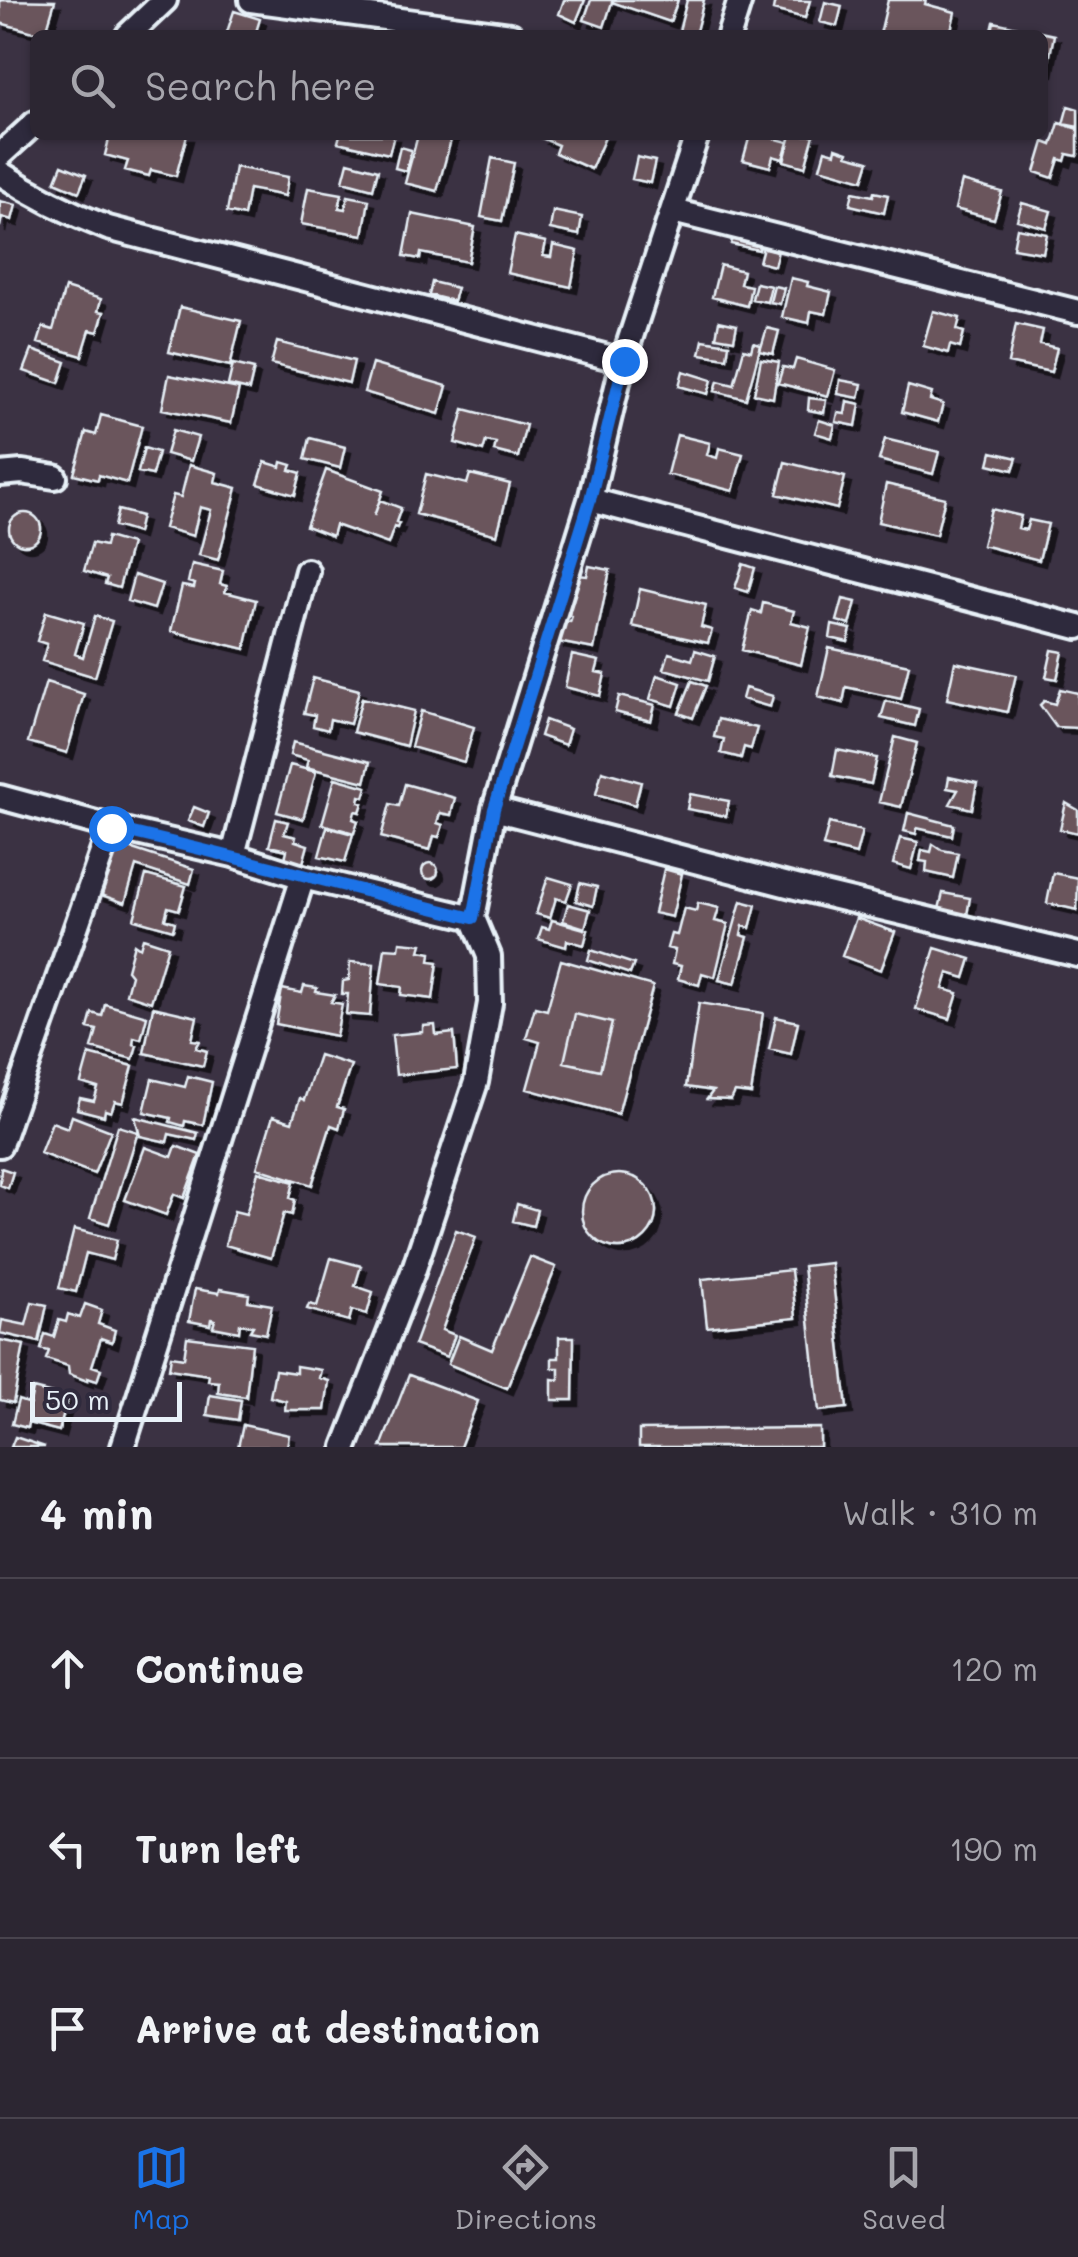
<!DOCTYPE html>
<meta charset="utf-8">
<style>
body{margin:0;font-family:Mali,sans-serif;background:#342e3a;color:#f1f3f6}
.scale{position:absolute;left:30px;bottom:25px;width:152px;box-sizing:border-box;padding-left:10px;border:5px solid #e8f1f8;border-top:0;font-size:28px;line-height:35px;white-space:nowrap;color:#e8f1f8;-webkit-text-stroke:8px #2f2a3d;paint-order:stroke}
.stop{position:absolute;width:30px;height:30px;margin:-22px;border:8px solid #1a73e8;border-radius:50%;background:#fff}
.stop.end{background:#1a73e8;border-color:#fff;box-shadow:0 2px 10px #0008}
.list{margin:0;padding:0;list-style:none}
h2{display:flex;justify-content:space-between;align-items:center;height:130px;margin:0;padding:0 40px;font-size:42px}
h2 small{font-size:32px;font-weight:400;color:#a6a5ac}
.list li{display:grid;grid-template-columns:65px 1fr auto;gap:30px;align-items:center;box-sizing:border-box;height:180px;padding:0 40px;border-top:2px solid #48434d}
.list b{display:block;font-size:38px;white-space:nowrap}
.list em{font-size:32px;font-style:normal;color:#a6a5ac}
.icon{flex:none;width:55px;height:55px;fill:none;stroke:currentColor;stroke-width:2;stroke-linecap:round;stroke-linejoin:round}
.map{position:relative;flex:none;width:1078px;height:1447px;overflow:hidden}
.search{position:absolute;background:#2c2632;box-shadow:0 2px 8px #0004;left:30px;right:30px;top:30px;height:110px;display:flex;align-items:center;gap:25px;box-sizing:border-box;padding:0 35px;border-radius:15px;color:#a6a5ac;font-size:38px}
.sheet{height:670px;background:#2c2632}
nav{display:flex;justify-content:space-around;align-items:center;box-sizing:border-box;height:140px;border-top:2px solid #48434d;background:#2c2632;font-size:28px;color:#a6a5ac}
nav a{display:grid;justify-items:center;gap:5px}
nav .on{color:#1a73e8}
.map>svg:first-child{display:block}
.building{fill:#6b545b;stroke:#e8f1f8;stroke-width:2.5;filter:url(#shadow)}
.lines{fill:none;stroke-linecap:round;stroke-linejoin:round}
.minor-casing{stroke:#e8f1f8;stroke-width:30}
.minor{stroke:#2f2a3d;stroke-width:22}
.route{stroke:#1a73e8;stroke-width:12}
</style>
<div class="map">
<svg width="1078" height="1447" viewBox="0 0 1078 1447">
<defs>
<filter id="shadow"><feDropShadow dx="6" dy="6" stdDeviation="0" flood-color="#0009"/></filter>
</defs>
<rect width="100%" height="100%" fill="#3b3243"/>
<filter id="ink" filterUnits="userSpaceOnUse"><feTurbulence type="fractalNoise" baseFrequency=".01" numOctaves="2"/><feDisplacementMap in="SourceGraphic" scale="20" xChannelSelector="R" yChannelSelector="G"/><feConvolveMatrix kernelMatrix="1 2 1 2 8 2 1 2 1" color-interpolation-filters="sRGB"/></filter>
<g filter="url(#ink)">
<path class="building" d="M0,0L55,1L45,35L0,23Z
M564,0H585L576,22L559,14Z
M591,0H678L670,22L612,2L604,27L584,20Z
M687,0H704L695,35H678Z
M775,0L810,1L805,18L773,10Z
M888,0H926L925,4L955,12L950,35L880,34Z
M825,2L842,6L837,26L820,22Z
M234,11L260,19L255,35H226Z
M994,22L1054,35L1047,70H1043V35H991Z
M1068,106L1078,109V127L1063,124Z
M1059,123L1078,129V154L1077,156L1067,154L1065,161L1059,159L1053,178L1035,172L1044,142L1052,145Z
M110,135H187L176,176L151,170L149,176L125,170L128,161L105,155Z
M340,135H394L389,154L338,142Z
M418,135L452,136L437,191L405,183Z
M543,135H606L591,169L555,153L558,145L541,138Z
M750,135H762L788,142L783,159L773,156L770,167L743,160Z
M791,135H814L805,167L784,161Z
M400,147L411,150L406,171L395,168Z
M836,148L848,152L847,155L869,161L863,180L820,168L825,150L835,153Z
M637,157L655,161L650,183L632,179Z
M492,158L514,163L502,221L481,217Z
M348,162L378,170L373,189L343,181Z
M62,165L86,175L79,192L55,182Z
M235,167L288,177L285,196L249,189L244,216L227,212Z
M962,181L1002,192L994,219L955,209Z
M308,188L342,194L339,208L345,209L348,196L369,200L363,235L301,224Z
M853,192L873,196L874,192L888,195L884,213L850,205Z
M0,201L16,205L12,220L2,217L0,227Z
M1022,203L1051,211L1046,228L1017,220Z
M553,211L582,217L579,235L550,229Z
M412,214L475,227L468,262L421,253L420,259L404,256Z
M1017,228L1047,234L1043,253L1013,248Z
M734,232L762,238L759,250L731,244Z
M515,235L546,242L543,256L551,257L553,245L578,251L571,287L507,273Z
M763,247L778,251L774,266L759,262Z
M720,265L743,271L740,284L751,286L747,306L712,297Z
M791,278L808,282L807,286L831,292L826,314L811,311L809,323L782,317Z
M432,282L457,288L453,301L429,295Z
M756,283L771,286L767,302L752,299Z
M774,286L784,288L780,304L770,302Z
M65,288L101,299L98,311L104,312L98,332L90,330L82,356L38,343L43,327L53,330Z
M180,307L241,321L230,366L169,352Z
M933,311L960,318L957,330L964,332L960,348L950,345L948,353L923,346Z
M719,321L737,325L734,340L716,337Z
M1016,324L1043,330L1040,344L1057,348L1051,372L1008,363Z
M767,328L779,331L773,354L760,351Z
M703,340L729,344L727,358L700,354Z
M277,342L354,361L349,383L271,364Z
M753,343L761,345L746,399L715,391L718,381L734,385L744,349L751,351Z
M32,350L66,362L59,383L24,371Z
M761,359L779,362L773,398L754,394Z
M796,359L835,370L828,396L778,383L783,367L793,369Z
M233,364L254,369L249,390L228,385Z
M372,364L447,386L439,414L364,392Z
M683,371L712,380L708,394L679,386Z
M169,375L239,389L231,423L162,409Z
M840,380L862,384L859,398L838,394Z
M908,386L932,393L930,400L943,404L938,422L902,412Z
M809,398L826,400L824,413L808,410Z
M847,401L860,404L856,426L836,422L838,413L845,414Z
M464,409L526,425L518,457L494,451L496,443L486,441L483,451L455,443Z
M101,415L142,426L127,483L99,475L98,480L74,474L86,432L96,435Z
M819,420L835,425L832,438L815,433Z
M173,430L198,437L191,461L166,454Z
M677,435L710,443L707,455L717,458L719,448L743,454L733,491L667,474Z
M310,438L345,447L340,468L305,459Z
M885,439L939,452L933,474L879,460Z
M144,448L158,452L152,475L138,472Z
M992,452L1017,458L1013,470L989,464Z
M265,462L281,467L282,462L292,465L290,470L301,473L295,495L258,484Z
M785,462L845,477L837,509L777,494Z
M189,465L217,473L215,482L237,488L218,560L199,555L211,510L200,507L193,536L164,528L173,495L181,497Z
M326,470L383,491L374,516L380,500L401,508L396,522L399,523L397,528L394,527L388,544L335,525L332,536L306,526Z
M426,474L467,484L470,474L510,484L497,535L416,514Z
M886,484L945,498L936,535L878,522Z
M991,509L1021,516L1018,528L1026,530L1029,520L1048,524L1039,560L982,545Z
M118,510L141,516L137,533L114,526Z
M9 529a16 16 0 1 1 32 0a16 16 0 1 1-32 0Z
M107,537L131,544L119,588L105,584L107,578L84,571L92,543L105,546Z
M192,564L223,571L220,584L227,586L225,592L256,600L245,649L171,631L182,586L194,588L195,584L188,582Z
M743,564L755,568L748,592L735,588Z
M589,566L610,570L594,649L558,642L562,621L570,622L572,616L569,615L577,575L587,576Z
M134,575L162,584L154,609L127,601Z
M640,589L706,605L701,627L712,630L708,643L632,626Z
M843,599L856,602L850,625L837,621Z
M763,603L794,611L791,622L810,627L801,665L742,650L752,610L761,613Z
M46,612L84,623L75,654L83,657L95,616L112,621L95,677L42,661L47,644L37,641Z
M832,625L851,629L848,642L830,638Z
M829,648L909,665L901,699L846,687L843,703L818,697Z
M695,650L715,656L708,681L664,669L669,653L692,660Z
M1052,650L1063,652L1057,679L1046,677Z
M572,655L599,661L596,672L605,674L600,696L565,687Z
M955,662L1016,675L1007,712L947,699Z
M657,675L681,683L674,706L650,699Z
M313,678L359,690L350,724L330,719L328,730L313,726L315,715L304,713Z
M692,681L706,686L693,718L679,713Z
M46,682L84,694L67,753L28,742Z
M745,688L773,696L770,707L742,699Z
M1060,689L1078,693V728L1056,727L1040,705L1044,701L1055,704Z
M619,696L655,705L651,721L615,712Z
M362,698L414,711L406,746L353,732Z
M886,701L919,709L915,726L881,718Z
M421,711L474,727L464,762L411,747Z
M718,719L757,728L751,749L744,747L741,758L721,753L724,739L714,737Z
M545,720L570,729L565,745L540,736Z
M895,737L917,743L901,807L879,802Z
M293,742L370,762L365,782L306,767L308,760L290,755Z
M837,750L877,758L871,784L832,776Z
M290,765L316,772L303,819L277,812Z
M602,771L641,782L635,805L596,794Z
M949,777L977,783L972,809L950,804L958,790L947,788Z
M335,778L367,787L364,797L360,796L359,802L363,803L360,812L355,811L353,819L358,821L354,833L322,824Z
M405,784L455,798L451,815L440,813L437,823L443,825L439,837L434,836L430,850L381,837L390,804L399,806Z
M690,794L729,801L726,816L687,809Z
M1066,803L1078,810V833L1060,829Z
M194,807L209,813L204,827L188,821Z
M908,813L954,825L952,836L917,828L916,834L904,831Z
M276,819L288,822L284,834L296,837L295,841L308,845L303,863L285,859L287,850L269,846Z
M829,823L862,831L856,854L823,846Z
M327,827L353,834L345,862L319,856Z
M900,838L918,842L911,869L893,864Z
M114,843L194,869L190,884L136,866L125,903L98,894Z
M933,844L942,850L958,853L953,878L926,872L927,862L920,861L922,850L931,852Z
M422 871a8 8 0 1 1 16 0a8 8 0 1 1-16 0Z
M664,869L682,874L672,917L654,913Z
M1053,873L1078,878L1077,910L1047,903Z
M146,875L186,886L179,910L168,907L165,919L175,922L173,930L134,919Z
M548,877L572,884L566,901L556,898L550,918L536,914Z
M580,883L597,887L593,906L576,901Z
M943,893L970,898L967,915L939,909Z
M741,901L756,905L750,928L743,926L741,935L748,937L735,984L719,980Z
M698,903L719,908L715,921L728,924L715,977L702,973L699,985L678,979L681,966L672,964L675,950L667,948L671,934L677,935L684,908L696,911Z
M568,904L590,910L585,928L563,921Z
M856,918L895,932L881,970L842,956Z
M552,920L588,930L584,945L567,940L566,947L538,939L542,927L549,929Z
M143,938L168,946L151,1002L126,994L131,975L127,970L134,944L140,948Z
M400,942L422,944L420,951L431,953L430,961L438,962L433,999L401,995L402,987L380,984L385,948L399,949Z
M935,948L971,959L965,978L948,973L943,989L958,993L950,1019L916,1009Z
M591,950L634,964L630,974L588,960Z
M561,960L653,986L618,1114L527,1089L540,1042L526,1038L535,1007L547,1010Z
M350,962L374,964L370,1016L346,1014L348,994H342L343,981L349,980Z
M304,986L317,988L316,992L335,995L331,1002L342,1004L336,1036L276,1024L282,989L302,993Z
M699,1003L763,1013L751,1094L735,1092L731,1100L707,1099L713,1091L686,1087Z
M105,1004L147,1016L141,1039L134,1037L133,1044L137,1045L133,1059L92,1048L97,1030L88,1028L92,1013L102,1016Z
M153,1007L197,1017L192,1040L200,1041L196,1048L207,1051L203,1066L144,1053Z
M575,1014L612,1023L600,1070L564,1062Z
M776,1017L798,1022L791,1054L769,1049Z
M435,1025L436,1035L454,1033L457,1069L396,1075L392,1035L423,1032V1026Z
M89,1054L133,1066L123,1103L115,1101L111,1112L105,1110L104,1116L77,1109L80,1098L94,1101L98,1088L81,1083Z
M319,1055L351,1065L337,1107L344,1109L339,1128L331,1125L312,1185L257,1168L273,1116L292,1122L300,1098L304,1100Z
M188,1076L212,1082L203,1125L185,1121L184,1126L170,1122L171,1118L144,1112L152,1079L185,1087Z
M72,1116L111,1131L94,1174L40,1153L52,1122L68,1128Z
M135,1117L198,1133L196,1140L169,1134L167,1142L140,1136Z
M118,1126L138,1132L109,1224L90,1218Z
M176,1146L200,1155L184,1198L174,1194L166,1215L125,1200L145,1147L172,1157Z
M1,1168L13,1172L8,1188L0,1185Z
M258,1172L294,1182L290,1198L295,1200L292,1215L284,1213L271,1258L225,1245L234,1211L246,1214Z
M582 1211a37 37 0 1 1 74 0a37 37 0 1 1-74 0Z
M517,1204L537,1210L533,1226L513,1221Z
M74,1229L117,1240L112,1260L86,1253L76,1292L59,1288Z
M456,1230L476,1237L442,1330L455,1335L447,1357L414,1345Z
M530,1257L556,1267L507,1388L448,1364L459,1336L492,1350Z
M331,1258L361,1266L355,1286L373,1292L367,1314L352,1310L349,1321L307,1309L309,1304L317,1306Z
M831,1263L847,1408L819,1411L803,1266Z
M791,1270L796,1318L707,1327L702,1279Z
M195,1289L219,1293L220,1289L249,1294L248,1301L272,1305L266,1334L250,1331L253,1326L240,1324L239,1332L213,1327L215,1320L211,1319L210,1325L189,1321Z
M32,1302L47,1305L39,1342L0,1333L2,1320L26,1325Z
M85,1304L102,1310L98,1324L115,1330L112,1342L101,1338L92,1366L101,1369L97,1381L87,1378V1381L69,1374L68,1366L46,1359L49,1351L41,1349L45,1334L54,1337L59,1320L66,1322L68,1314L80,1318Z
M187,1337L252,1345L246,1397L218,1393L219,1382L208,1381L209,1375L169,1369L171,1356L184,1358Z
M559,1337H574L573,1400H552V1379L559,1380V1368H552V1358H559Z
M0,1340L24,1345L13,1403L0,1400Z
M296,1366L321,1370L319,1378L329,1381L325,1410H285L286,1401L270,1397L275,1370L296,1373Z
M409,1375L478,1401L460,1447H381Z
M33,1389L68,1398L59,1431L28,1423L27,1428L12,1424L18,1400L30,1404Z
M210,1395L241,1400L238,1420L207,1415Z
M243,1425L289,1435L287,1447H238Z
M820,1428V1447H639V1430Z
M15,1437L45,1447H11Z"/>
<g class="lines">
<g class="minor-casing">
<path id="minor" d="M251,0L511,35
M128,35L165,0
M729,35L740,0
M0,155L35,123
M0,173C35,196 69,213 108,228L623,361
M673,211L1078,312
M0,474L22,472L55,477
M590,500L1078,627
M0,797L111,827L233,855L303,877L473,918
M494,809L823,894L1078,955
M233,855L307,571
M0,1145L111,827
M123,1447L303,877
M345,1447L413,1272L476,1082L490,1003L489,956L473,918L494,809L590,500L623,361L697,135"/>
</g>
<use href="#minor" class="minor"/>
</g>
</g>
<g class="lines" filter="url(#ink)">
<path class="route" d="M111,828C232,855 352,889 473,918L494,809L590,500L624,361"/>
</g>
</svg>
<div class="scale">50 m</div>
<div class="stop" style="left:111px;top:828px"></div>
<div class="stop end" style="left:624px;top:361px"></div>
<div class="search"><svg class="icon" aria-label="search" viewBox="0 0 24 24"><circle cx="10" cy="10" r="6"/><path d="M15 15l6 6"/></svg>Search here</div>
</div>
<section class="sheet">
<h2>4 min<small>Walk · 310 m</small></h2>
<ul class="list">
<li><svg class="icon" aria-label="ahead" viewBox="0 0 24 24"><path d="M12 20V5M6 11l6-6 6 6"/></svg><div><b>Continue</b></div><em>120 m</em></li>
<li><svg class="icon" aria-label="left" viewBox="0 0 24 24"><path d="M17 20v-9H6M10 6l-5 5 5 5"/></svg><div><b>Turn left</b></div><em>190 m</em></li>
<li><svg class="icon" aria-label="arrive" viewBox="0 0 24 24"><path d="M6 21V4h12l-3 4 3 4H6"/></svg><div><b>Arrive at destination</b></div></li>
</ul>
</section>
<nav>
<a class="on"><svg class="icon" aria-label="map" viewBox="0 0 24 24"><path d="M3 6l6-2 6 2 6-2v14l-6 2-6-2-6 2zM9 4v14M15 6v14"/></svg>Map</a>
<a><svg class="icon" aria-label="directions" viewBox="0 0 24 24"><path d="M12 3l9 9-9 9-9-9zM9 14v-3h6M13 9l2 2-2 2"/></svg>Directions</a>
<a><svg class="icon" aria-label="saved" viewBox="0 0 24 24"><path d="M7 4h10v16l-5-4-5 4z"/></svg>Saved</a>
</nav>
